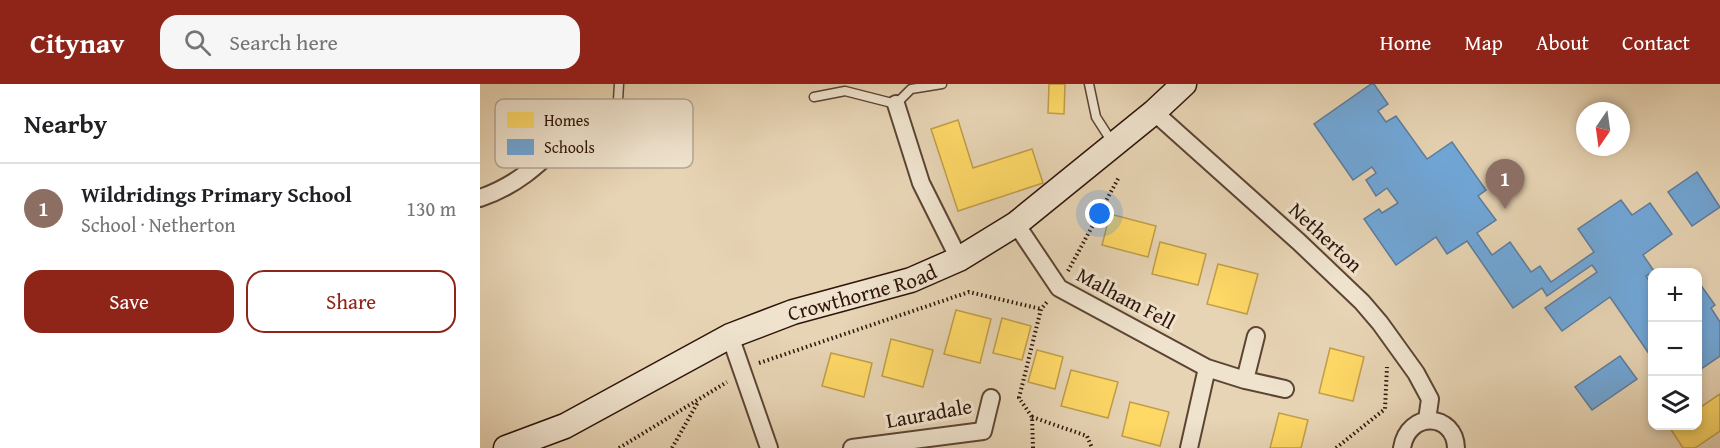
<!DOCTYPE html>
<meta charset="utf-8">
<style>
body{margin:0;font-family:"Gentium Book Plus",serif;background:#f6f6f6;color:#202124}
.controls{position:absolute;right:18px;bottom:18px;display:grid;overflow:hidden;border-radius:12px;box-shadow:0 3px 9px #0003}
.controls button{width:54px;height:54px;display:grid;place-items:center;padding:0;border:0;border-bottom:2px solid #e0e0e0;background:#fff;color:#202124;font:30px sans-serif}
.compass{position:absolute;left:1096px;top:18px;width:54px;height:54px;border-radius:50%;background:#fff;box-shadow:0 3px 9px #0003;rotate:193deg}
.you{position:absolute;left:620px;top:130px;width:21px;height:21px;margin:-15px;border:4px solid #fff;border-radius:50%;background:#1a73e8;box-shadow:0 0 0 9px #1a73e833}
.badge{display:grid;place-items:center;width:39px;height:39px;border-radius:50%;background:#8f2418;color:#fff;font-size:20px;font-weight:700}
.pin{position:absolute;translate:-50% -50px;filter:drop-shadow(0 2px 3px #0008)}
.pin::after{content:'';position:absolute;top:32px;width:21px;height:18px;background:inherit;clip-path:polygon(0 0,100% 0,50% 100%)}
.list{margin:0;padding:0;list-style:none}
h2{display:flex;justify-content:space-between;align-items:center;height:78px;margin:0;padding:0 24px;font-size:26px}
h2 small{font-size:20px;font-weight:400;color:#757577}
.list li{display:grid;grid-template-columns:39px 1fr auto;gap:18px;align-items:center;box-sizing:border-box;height:90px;padding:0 24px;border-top:2px solid #e0e0e0}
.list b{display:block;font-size:22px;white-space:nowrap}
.list p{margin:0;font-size:20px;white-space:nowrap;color:#757577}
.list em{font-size:20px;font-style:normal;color:#757577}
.actions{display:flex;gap:12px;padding:18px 24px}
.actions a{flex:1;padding:14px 0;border:2px solid #8f2418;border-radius:18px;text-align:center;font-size:21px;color:#8f2418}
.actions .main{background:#8f2418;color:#fff}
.icon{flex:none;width:33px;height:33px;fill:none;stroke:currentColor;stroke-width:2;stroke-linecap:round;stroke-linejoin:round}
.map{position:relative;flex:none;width:1240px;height:364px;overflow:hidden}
header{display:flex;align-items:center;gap:36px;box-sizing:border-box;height:84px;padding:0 30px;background:#8f2418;color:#fff}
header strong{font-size:28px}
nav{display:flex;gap:33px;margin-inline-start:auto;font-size:21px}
.search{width:420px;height:54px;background:#f6f6f6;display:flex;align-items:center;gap:15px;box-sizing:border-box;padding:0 21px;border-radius:18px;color:#757577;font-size:22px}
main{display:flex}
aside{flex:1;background:#fff}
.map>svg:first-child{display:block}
.homes{fill:#ffd966;stroke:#c09e4a;stroke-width:1.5}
.schools{fill:#6fa8dc;stroke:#5c7c9d;stroke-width:1.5}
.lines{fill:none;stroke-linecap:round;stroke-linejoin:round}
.lane-casing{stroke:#5c4434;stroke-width:11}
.street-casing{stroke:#5c4434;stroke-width:20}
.secondary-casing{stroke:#2e1409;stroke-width:27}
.path{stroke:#2e1409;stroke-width:4;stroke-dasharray:1.5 3;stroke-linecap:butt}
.lane{stroke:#efe3ce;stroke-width:8}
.street{stroke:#efe3ce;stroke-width:16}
.secondary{stroke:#efe3ce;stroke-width:24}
.labels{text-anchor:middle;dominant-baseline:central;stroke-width:6;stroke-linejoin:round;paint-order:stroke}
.street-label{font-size:21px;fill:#2e1409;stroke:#efe3ce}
.key{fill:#efe3ce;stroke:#b5a593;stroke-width:1.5}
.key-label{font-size:16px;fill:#2e1409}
</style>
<header>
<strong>Citynav</strong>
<div class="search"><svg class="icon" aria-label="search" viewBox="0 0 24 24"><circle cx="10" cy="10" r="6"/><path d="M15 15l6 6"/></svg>Search here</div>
<nav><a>Home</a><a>Map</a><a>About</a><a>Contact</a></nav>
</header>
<main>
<aside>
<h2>Nearby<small></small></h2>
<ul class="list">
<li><span class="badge" style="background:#8d6e63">1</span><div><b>Wildridings Primary School</b><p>School · Netherton</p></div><em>130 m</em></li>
</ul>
<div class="actions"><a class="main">Save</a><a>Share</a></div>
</aside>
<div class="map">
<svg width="1240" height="364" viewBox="0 0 1240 364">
<rect width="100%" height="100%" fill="#e7d4b4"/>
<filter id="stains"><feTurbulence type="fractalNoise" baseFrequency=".00333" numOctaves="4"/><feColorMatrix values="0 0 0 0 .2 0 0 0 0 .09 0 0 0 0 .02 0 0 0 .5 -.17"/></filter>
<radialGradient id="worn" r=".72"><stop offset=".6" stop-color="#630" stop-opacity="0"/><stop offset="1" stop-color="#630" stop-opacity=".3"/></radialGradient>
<path class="homes" d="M569,0H585L584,30L568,29Z
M478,36L493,84L552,65L563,99L478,127L451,45Z
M630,130L676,142L668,173L622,161Z
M680,158L726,170L718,201L672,190Z
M738,180L778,190L767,230L727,220Z
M476,226L511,235L500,279L464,270Z
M522,234L551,242L542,276L513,269Z
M411,255L453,266L443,303L402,292Z
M850,264L884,273L873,317L839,309Z
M557,266L583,273L575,305L548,298Z
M351,269L392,279L384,313L342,302Z
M591,286L638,298L628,334L581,322Z
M1240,310V347L1215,364H1203L1190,344L1194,342H1218V325Z
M650,318L689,328L680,362L642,352Z
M799,329L828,336L821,364H790Z"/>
<path class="schools" d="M891,0H894L908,20L898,27L906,38L916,32L947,75L972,58L1006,106L998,112L1016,136L997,149L1012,171L1030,158L1051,188L1060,182L1071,198L1114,168L1098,145L1141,116L1152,131L1170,119L1192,150L1163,171L1174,187L1166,192L1172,201V274L1130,213L1082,247L1065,224L1117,188L1112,181L1067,212L1062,204L1033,224L987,157L967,170L956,153L916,181L884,135L899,125L902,129L918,119L907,104L896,112L886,96L896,89L892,83L873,96L834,40Z
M1217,88L1240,123L1212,142L1188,108Z
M1220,200L1235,221L1231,224L1240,238V272L1218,287V201Z
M1140,272L1157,295L1112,326L1095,303Z"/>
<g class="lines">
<g class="lane-casing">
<path id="lane" d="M609,0L616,33L632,58
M334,13L365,7L416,20L431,5L462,0
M137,33L139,0
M85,55L117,38L137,33L188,36"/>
</g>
<g class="street-casing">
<path id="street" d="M416,20L441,99L479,175
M674,28L819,158L882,218L900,239L936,289L950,315L947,336
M0,114C36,102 58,81 85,55
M536,140L579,204L727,284L765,296L805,305
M250,252L289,364
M765,296L776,252
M372,364L503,347L511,314
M709,364L727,284
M922,364C928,326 975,329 976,364"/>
</g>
<g class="secondary-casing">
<g id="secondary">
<path id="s1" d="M26,364L85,342L250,252L313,228L431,196L479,175L536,140L674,28L704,0"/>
</g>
</g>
<path class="path" d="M588,187L639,93
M279,279L489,208L561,225
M552,333L607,352L612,364
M139,364L247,298
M192,364L218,318
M553,364L552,333L539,314L561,225L567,218
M856,364L905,325L907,283"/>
<use href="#lane" class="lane"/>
<use href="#street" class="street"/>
<use href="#secondary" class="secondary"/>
</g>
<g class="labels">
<g class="street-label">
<text transform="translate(846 153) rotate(43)">Netherton</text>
<text stroke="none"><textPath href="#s1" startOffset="390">Crowthorne Road</textPath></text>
<text transform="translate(646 214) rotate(28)">Malham Fell</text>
<text transform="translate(449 329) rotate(-10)">Lauradale</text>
</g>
</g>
<rect x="15" y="15" width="198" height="69" rx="9" class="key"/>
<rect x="27" y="28" width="27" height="16" fill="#ffd966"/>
<rect x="27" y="55" width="27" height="16" fill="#6fa8dc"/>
<g class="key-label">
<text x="64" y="42">Homes</text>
<text x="64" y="69">Schools</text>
</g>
<rect width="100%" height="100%" filter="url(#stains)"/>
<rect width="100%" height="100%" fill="url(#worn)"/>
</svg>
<div class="controls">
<button>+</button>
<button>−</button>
<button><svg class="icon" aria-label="layers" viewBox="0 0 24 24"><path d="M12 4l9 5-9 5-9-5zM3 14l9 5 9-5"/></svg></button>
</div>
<svg class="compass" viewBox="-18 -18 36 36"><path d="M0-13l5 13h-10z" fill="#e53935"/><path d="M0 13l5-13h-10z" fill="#757577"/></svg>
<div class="you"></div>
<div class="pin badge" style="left:1025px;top:125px;background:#8d6e63">1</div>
</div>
</main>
